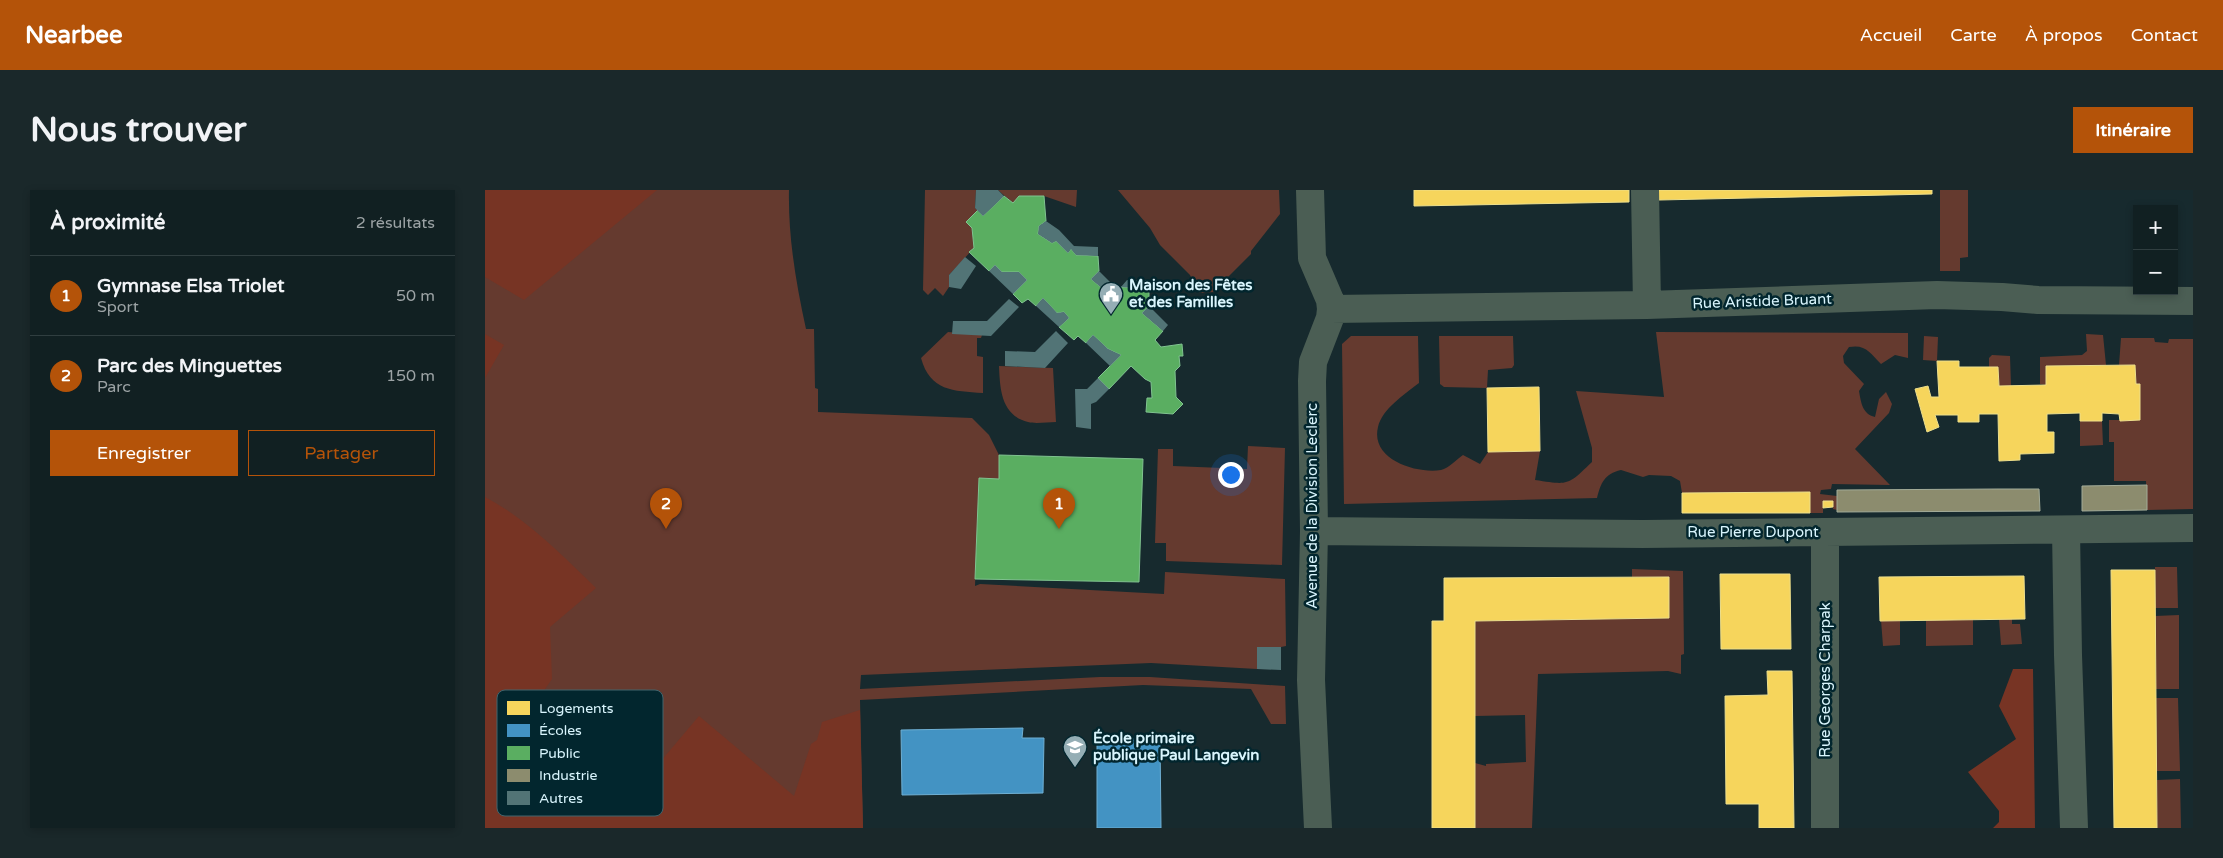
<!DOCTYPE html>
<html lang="fr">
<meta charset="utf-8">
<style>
body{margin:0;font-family:"Varela Round",sans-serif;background:#1a282a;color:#f1f3f6}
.controls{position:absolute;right:15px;top:15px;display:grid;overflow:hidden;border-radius:0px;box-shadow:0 2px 8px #0003}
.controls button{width:45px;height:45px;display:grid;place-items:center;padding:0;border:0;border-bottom:1px solid #303e40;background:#112022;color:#f1f3f6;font:25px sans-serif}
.you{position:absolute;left:745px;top:284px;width:18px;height:18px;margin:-12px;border:4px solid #fff;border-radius:50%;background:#1a73e8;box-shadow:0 0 0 8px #1a73e833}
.badge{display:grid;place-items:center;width:32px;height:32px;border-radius:50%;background:#b45309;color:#fff;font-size:16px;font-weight:700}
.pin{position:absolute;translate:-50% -41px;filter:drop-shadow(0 1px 2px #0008)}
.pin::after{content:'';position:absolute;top:26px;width:18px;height:15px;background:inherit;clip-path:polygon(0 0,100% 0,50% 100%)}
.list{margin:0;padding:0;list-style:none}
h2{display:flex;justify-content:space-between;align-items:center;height:65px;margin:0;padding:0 20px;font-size:21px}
h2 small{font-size:16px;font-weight:400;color:#9ca3a5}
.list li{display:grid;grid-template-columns:32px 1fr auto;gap:15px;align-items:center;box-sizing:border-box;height:80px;padding:0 20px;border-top:1px solid #303e40}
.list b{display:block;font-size:19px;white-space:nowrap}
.list p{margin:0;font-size:16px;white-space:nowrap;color:#9ca3a5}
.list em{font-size:16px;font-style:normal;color:#9ca3a5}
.actions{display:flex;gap:10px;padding:15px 20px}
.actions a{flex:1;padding:11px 0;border:1px solid #b45309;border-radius:0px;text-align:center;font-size:18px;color:#b45309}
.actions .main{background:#b45309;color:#fff}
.map{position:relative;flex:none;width:1708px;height:638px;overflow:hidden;border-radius:0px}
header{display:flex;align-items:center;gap:30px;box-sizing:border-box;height:70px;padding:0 25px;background:#b45309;color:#fff}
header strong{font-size:24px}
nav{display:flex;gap:28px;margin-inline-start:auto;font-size:18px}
.intro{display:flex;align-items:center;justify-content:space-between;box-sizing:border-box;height:120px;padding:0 30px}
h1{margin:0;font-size:35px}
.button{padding:12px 22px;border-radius:0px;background:#b45309;color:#fff;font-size:18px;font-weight:700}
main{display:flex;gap:30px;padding:0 30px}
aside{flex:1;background:#112022;border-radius:0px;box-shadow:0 2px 8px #0003}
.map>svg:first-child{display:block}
.green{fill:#653a2f}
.forest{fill:#773424}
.homes{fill:#f6d55c;stroke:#eddf8c}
.schools{fill:#4393c3;stroke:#70b0d4}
.public{fill:#5aae61;stroke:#80c390}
.industry{fill:#8c8c6e;stroke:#a3ac99}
.building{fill:#527476}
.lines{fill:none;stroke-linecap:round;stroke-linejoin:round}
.minor{stroke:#4b5e54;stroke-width:28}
.labels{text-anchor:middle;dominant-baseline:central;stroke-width:5;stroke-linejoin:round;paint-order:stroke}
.poi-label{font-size:15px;font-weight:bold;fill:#d9f5fd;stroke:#02262e;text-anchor:start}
.street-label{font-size:15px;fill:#d9f5fd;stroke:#02262e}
.key{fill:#02262e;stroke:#42646c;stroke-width:1}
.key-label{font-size:14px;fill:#d9f5fd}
</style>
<header>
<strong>Nearbee</strong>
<nav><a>Accueil</a><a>Carte</a><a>À propos</a><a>Contact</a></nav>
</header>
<div class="intro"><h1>Nous trouver</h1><a class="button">Itinéraire</a></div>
<main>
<aside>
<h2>À proximité<small>2 résultats</small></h2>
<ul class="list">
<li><span class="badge">1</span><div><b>Gymnase Elsa Triolet</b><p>Sport</p></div><em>50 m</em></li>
<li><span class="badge">2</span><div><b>Parc des Minguettes</b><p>Parc</p></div><em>150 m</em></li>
</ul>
<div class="actions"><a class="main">Enregistrer</a><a>Partager</a></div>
</aside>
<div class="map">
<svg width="1708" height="638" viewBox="0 0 1708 638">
<rect width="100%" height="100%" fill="#172a2e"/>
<path class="green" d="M0,0H304C303,47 311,93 321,139H329L330,198L333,199V222L487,228L504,245L514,265V289H494L490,396L495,394L679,404L680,382L800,389L801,456L796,457H772V479L666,473L376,485L375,499L615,487H665L800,496L801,534H786L766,499L658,495L375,510L378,638H0Z
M440,0H491L490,18L493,20L487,38L489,58L464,85V97L458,106L450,98L443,105L438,100Z
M513,0H592L591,17L559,6L528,13Z
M633,0H794L795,24L766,61V64L728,102L714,103L705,85L675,55L665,38Z
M1455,0H1483V67L1475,68V81H1455Z
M463,142L497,145L496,148H492V166L498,167V203C468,201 445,201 436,168Z
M1171,142L1423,143V168L1410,165L1396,174C1385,163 1381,154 1364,157L1358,166L1359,173L1379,194L1374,201C1376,212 1377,224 1390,227L1394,209L1401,202L1407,214L1404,223L1370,259L1405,295L1347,294L1346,299L1336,300L1335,304L1352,306V320L1348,319V311H1338V323H1325L1324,302L1197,303L1195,291L1186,286L1164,285L1158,287L1136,280C1119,284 1116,293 1112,308L859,314L857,154L866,146H933L934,193C920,204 897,219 893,237C885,270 932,284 956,280C964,278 972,269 978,265L995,274L1003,262L1055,261L1050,290C1084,295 1082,296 1107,272V258L1091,201L1179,207Z
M1601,144L1618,145L1621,175L1561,176V195L1555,194V167L1597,165L1602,161Z
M954,146H1028L1029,175L1027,178L1003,180L1002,198L959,197L955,194Z
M1439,146L1453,147L1452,171L1438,170Z
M1636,148H1669L1670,152L1683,153L1684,149H1708V319L1662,320L1661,291H1629V252H1624V230H1655V194H1651L1650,175H1634Z
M1507,165L1525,166L1526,196H1514L1513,177H1504V168Z
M514,176L568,178L571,232C562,232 551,234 543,232C516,225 515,199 514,176Z
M1595,231H1617L1618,255L1595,256Z
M763,256L800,258L797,375L681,371V353H670L673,259H688V276L762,279Z
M1670,377H1692L1693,418H1670Z
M1147,379L1198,381L1199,464L1196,465V484L1183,481L1053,484L1047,638H990V573L1001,576V574L1041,572L1040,525L990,526V431L1184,428V387H1147Z
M1694,425V499H1671L1670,426Z
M1488,429V455L1441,456V430Z
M1514,429H1527V434H1535L1537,454L1516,455Z
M1396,430H1415V455L1398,456Z
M1671,508H1693L1695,581H1672Z
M1695,589L1696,638H1672V590Z"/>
<path class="forest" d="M0,0H172L39,110L0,87Z
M0,144L19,155L0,188Z
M0,307C42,329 77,365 111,398L65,437L67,489L38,531L70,593L148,604L214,526L309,606L326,554L332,550L337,532L375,520L378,638H0Z
M1528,479H1548L1550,638H1508L1514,632V621L1483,582L1531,549L1514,516Z"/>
<path class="homes" d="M929,0H1144V12L929,16Z
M1173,0H1447V4L1174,10Z
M1452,171H1474V177H1513L1514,196L1561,195V176L1650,175L1651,194H1655V230L1635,231L1634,224L1617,223V231H1595V223L1562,224V242H1569V263L1535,264V270L1514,271L1513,224H1494V232H1473V225H1450L1454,237L1442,242L1430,199L1443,196L1446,207H1454Z
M1054,197L1055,261L1003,262L1002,198Z
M1325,302V323H1197V303Z
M1338,311H1348V317L1338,318Z
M1626,380H1670L1672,638H1629Z
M1235,384H1305L1306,459H1236Z
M1539,386L1540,429L1395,431L1394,387Z
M1184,387V428L990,431V638H947V431H959V388Z
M1282,481H1307L1309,638H1274V614H1241L1240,506L1283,505Z"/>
<path class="schools" d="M538,538L537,548H559L558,603L417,605L416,540Z
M675,548L676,638H612V549Z"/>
<path class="public" d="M519,6L528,13L534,6H559L561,31L554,36L553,44L567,53L571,51L583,63L586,59L591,65L613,66L614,81L606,89L625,105L636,97L664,99V116L657,123L678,141L670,150L676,157L697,154L698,166H694L695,176L690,181L691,207L698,214L688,224L661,222L662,208H667L666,192L660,189L646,176L624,199L613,188L636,165L623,159L608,145L601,153L593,146L589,150L574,137L584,128L579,122L572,123L558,108L551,116L543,109L537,113L528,104L542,90L534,82H517L510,75L504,81L484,62L489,58L487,38L481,32L493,20L498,26Z
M514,265L658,269L654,392L490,389L494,288L514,289Z"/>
<path class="industry" d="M1662,295V320L1597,321V296Z
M1512,299H1554L1555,321L1352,322V300Z"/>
<path class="building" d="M491,0H513L519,6L498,26L490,18Z
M561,31L574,40L589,56L613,57V66L591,65L586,59L583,63L571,51L567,53L553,44L554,36Z
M480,67L491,76L476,99L464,97V85Z
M510,75L517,82H534L542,90L528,104L504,81Z
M614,81L632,99L625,105L606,89Z
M642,90H664V99L636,97Z
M558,108L572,123L579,122L584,128L574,137L551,116Z
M524,109L534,117L506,146L467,144L468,131H502Z
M664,116L683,135L678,141L657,123Z
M571,141L583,153L560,178L520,176V161L550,162Z
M608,145L623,159L636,165L625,176L601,153Z
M613,188L624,199L611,212L606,214V239L591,237L590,199H602Z
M772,457H796V480L772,479Z"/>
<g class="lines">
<path class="minor" d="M825,0L827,68L845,110L846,119L845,128L828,172L827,191L829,341L826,490L833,638
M1160,0L1162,115
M846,119L1162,115L1452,105L1517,107L1553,110L1708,111
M1581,340L1583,465L1589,638
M829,341L1158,344L1708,338
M1340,638V342"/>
</g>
<defs>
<g id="civic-pin" transform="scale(1.25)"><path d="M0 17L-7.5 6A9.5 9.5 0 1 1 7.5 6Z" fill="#95aeb5" stroke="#02262e"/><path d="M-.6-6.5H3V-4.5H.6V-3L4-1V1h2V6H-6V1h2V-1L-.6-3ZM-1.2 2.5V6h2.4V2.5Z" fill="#fff"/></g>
<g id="school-pin" transform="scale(1.25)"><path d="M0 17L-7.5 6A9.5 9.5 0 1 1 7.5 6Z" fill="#95aeb5" stroke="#02262e"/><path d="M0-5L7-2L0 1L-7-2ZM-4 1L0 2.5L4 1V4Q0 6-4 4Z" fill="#fff"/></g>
</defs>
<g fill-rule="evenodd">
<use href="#civic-pin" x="626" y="104"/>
<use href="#school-pin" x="590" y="557"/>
</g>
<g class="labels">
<g class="poi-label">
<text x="644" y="95">Maison des Fêtes<tspan x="644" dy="17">et des Familles</tspan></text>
<text x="608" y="548">École primaire<tspan x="608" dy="17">publique Paul Langevin</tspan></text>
</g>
<g class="street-label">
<text transform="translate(1277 111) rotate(-2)">Rue Aristide Bruant</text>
<text transform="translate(827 316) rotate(-90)">Avenue de la Division Leclerc</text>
<text x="1268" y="342">Rue Pierre Dupont</text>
<text transform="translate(1340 490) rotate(-90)">Rue Georges Charpak</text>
</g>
</g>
<rect x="12" y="500" width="166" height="126" rx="8" class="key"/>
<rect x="22" y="511" width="23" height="14" fill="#f6d55c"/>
<rect x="22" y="534" width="23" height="13" fill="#4393c3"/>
<rect x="22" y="556" width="23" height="14" fill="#5aae61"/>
<rect x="22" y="579" width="23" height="13" fill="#8c8c6e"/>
<rect x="22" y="601" width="23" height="14" fill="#527476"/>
<g class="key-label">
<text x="54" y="523">Logements</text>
<text x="54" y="545">Écoles</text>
<text x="54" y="568">Public</text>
<text x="54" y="590">Industrie</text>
<text x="54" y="613">Autres</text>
</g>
</svg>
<div class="controls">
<button>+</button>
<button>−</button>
</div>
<div class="you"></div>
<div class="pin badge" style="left:574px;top:339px">1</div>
<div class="pin badge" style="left:181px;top:339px">2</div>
</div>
</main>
